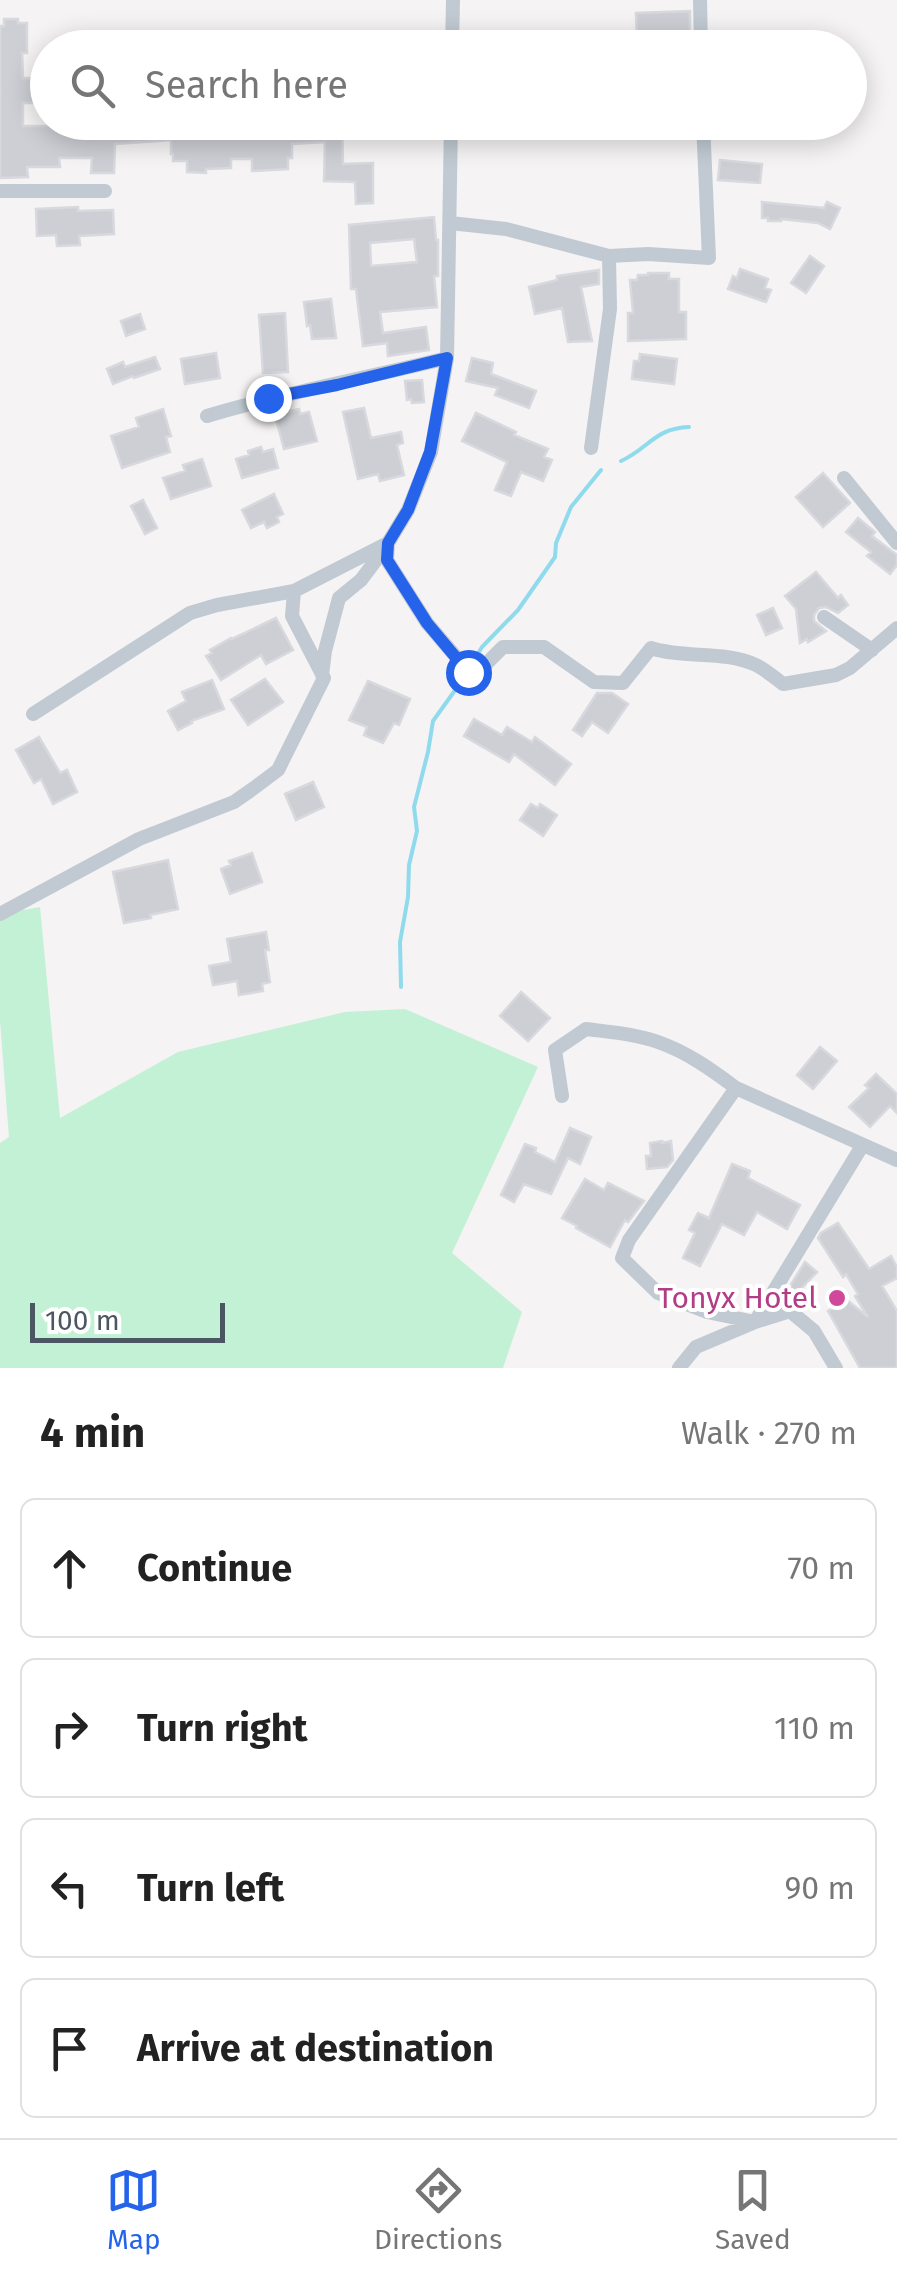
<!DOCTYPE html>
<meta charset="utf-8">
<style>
body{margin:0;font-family:"Fira Sans",sans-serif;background:#f2f2f2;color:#222}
.scale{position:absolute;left:30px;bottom:25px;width:195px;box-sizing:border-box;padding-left:10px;border:5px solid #4a5661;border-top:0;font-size:28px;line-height:35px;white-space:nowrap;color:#4a5661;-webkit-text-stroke:8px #fff;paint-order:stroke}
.stop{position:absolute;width:30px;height:30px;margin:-22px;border:8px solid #2563eb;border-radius:50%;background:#fff}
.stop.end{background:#2563eb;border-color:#fff;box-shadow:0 2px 10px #0008}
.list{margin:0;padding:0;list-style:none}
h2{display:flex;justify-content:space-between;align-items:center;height:130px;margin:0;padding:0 40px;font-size:42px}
h2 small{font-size:32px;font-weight:400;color:#767676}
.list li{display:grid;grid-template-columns:65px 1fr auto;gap:30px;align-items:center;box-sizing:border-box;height:140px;margin:0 20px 20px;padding:0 20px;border:2px solid #e0e0e0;border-radius:15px}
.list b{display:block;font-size:38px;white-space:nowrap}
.list em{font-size:32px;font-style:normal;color:#767676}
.icon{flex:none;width:55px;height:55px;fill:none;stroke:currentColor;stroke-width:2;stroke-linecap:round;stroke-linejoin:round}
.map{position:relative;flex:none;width:897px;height:1368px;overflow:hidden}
.search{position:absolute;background:#fff;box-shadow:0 5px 25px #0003;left:30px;right:30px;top:30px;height:110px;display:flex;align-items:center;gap:25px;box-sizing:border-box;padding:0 35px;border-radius:55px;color:#767676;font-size:38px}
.sheet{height:770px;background:#fff}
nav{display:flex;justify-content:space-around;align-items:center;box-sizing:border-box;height:140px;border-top:2px solid #e0e0e0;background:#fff;font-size:28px;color:#767676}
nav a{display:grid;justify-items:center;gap:5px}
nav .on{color:#2563eb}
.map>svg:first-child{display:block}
.green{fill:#c3f1d5}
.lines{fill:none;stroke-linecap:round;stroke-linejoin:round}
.stream{stroke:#90daee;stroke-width:4}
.building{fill:#cdcfd5;stroke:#d7d9de;stroke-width:2.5;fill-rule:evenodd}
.minor{stroke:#c1cad2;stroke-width:14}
.route{stroke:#2563eb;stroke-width:12}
.hotel-dot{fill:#d1479c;stroke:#fff;stroke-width:4}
.labels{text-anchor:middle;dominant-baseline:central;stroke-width:8;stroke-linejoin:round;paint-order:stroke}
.hotel-label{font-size:30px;fill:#b23c85;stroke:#fff;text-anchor:end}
</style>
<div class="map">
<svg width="897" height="1368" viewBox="0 0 897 1368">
<rect width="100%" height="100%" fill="#f5f3f3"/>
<path class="green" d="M40,907L60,1118L178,1052L345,1012L405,1009L538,1067L452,1253L522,1312L503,1368H0V1143L9,1137L0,1021V914Z"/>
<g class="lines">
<path class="stream" d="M621,461C648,449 655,428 689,427
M470,667L482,647L518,610L555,557L556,543L571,507L601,470
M401,987L400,942L408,897L409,865L417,831L414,807L428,752L433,721L466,675"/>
</g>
<path class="building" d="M690,11V48H637L636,13Z
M4,19H18V23H27V53H22L23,78H48V103H23V126H75V122H342L343,164L373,163V203L356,204L355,182L324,181L325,142L292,144V158H288V169L252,171V159H231V168L206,169V173L187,172V161H173V154H171V140L115,144L114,173H91L92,158H59L60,167H27L28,177L0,178V26H4Z
M720,160L762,164L760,183L718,180Z
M762,202L824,208L827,202L840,208L830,229L818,223L781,219V221H768V218H762Z
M78,207V211L113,210L114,234L79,236L80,245L57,246L56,235L37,236L36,209Z
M434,217L436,240H438V276H434L437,307L380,312L383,333L426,327L429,350L388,356L387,343L363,346L356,289H351L349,225ZM414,239L417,262L371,266L370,243Z
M810,256L824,266L806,293L791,283Z
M740,269L768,279L765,288L771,290L766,302L728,289L733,276L737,278Z
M599,270V284L581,287L592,341L568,342L562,308L535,314L529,287L557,280V276Z
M648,273H669V279H679V312H686V339L628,341V313H633L630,280H637L638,275H648Z
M331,299L336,338L312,339L310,325L307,326L304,302Z
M285,313L288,372L263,373L259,315Z
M140,314L145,329L126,336L121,321Z
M216,353L220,378L185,384L181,359Z
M640,354L677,359L674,384L632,379L634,361H639Z
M155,357L160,369L134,378L133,376L113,384L107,369L123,362L125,367Z
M472,358L493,363L491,374L536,391L529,408L495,395L498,388L466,381Z
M422,380L424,402L412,403L411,399L407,400L405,381Z
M364,408L371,438L401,432L403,443L397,445L404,475L380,481L378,474L358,479L343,412Z
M163,409L171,436L166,437L170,452L122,468L111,436L139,427L136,418Z
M299,409L300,414L309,412L317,441L284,449L276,419L283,417L282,413Z
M476,413L516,432L514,435L548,449L544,457L552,460L543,481L521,472L511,496L495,490L507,462L462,441Z
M261,447L263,452L273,449L278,468L242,478L236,459L249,455L248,451Z
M202,459L211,486L171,499L163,478L185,471L183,465Z
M823,473L850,503L823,527L796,497Z
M274,494L283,514L277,517L279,522L267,528L264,522L251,528L242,510Z
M143,500L157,528L145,534L131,506Z
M858,518L875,532L872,536L897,555V565L890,574L867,556L871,552L846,532Z
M816,572L838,598L841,595L848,605L838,613L826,607L819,608L814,615V621L826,631L808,642L807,639L800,643L796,609L785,596Z
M773,608L782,628L766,635L757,615Z
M276,618L293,650L266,664L261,655L221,680L206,656L212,653L210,650L231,638L232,639Z
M265,679L283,702L248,725L231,700Z
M212,680L224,709L191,721L192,723L178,730L168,711L186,701L182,692Z
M368,681L410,699L399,725L394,723L383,743L364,735L367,727L349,720Z
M597,693H612L628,704L608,733L592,722L582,736L573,730Z
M474,719L502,735L507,727L532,742L535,737L571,764L555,785L514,754L509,762L464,736Z
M39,737L60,773L67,770L77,792L53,804L41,779L34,783L16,750Z
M313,782L324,807L296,820L285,794Z
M531,804L538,808L540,804L557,815L543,836L520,820Z
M252,853L262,882L230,894L221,869L231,865L229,861Z
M168,860L178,909L150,915L151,918L124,923L113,872Z
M266,932L269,950H265L270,982L262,984L263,991L239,995L237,981L213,985L209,966L231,962L227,939Z
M521,992L550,1018L528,1041L500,1016Z
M820,1047L837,1061L813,1089L797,1075Z
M876,1074L897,1094V1113L890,1106L870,1127L849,1107L869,1088L865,1085Z
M570,1128L591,1137L580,1164L568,1158L551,1194L524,1184L514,1202L501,1195L525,1144L536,1148L535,1152L555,1162Z
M662,1141V1143L671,1141L673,1160L667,1167L647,1169L646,1156H651L650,1143Z
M732,1164L750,1171L748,1178L800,1205L787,1229L757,1212L744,1235L722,1224L700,1266L683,1258L695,1233L689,1230L698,1213L709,1218Z
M585,1179L604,1190L608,1183L644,1201L628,1222L625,1220L610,1247L576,1228L577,1226L562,1218Z
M838,1223L869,1269L891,1256L897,1267V1278L882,1286L897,1311V1368H860L828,1311L847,1300L868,1317L855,1296L858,1294L846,1274L843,1277L818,1238L821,1233Z
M805,1262L817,1272L799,1291L803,1295L794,1302L790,1301L785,1294Z"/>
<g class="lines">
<path class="minor" d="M700,0L701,48
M452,48L453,0
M0,191H105
M450,223L506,229L609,256
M207,416C286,392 367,378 447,358
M591,448L610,309L609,256L648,254L709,258L703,122
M844,478L897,543
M388,543L387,560L427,623L480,685
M824,617L872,650
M322,675L325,651L339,598L361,580L385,548
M480,685L485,665L503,647H544L594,682L623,683L651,648C684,659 723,650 756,665C766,670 775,678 783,684L836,675L850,668L897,628
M33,714L190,613L217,605L294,591
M0,914L139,839L234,802L254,788L278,770L324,678L292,616L294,591L388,543L408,510L431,452L447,358L451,122
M562,1096L555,1050L586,1029C610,1032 636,1034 658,1042C687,1052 712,1070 736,1088
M755,1322L707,1312L658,1293L622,1258L629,1240L736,1088L897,1160
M755,1322L862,1146
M679,1368L696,1347L755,1322L790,1311L814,1331L836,1368"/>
</g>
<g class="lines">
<path class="route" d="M268,398L337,385L447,358L430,452L408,510L388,543L387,560L427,623L468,672"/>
</g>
<circle class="hotel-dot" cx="837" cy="1298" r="10"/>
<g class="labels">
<g class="hotel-label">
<text x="817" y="1298">Tonyx Hotel</text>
</g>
</g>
</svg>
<div class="scale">100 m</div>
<div class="stop" style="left:468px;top:672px"></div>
<div class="stop end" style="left:268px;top:398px"></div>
<div class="search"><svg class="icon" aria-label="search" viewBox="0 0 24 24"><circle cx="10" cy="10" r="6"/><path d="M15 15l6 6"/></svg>Search here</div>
</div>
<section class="sheet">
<h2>4 min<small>Walk · 270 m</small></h2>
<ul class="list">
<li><svg class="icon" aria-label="ahead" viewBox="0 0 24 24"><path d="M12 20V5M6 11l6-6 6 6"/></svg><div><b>Continue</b></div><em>70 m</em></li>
<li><svg class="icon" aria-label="right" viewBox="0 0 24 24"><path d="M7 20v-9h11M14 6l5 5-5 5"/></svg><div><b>Turn right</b></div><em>110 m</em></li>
<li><svg class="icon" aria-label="left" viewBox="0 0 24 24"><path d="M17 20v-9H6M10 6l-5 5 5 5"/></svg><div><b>Turn left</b></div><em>90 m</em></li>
<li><svg class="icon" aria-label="arrive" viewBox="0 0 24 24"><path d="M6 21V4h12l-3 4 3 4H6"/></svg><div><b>Arrive at destination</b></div></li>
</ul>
</section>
<nav>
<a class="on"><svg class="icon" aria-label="map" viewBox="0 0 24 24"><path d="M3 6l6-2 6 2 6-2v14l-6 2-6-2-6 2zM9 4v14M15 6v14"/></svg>Map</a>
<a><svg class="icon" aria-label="directions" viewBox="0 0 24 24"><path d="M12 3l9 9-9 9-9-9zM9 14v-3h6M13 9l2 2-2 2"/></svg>Directions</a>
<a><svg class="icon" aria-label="saved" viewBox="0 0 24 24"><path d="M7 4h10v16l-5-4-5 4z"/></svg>Saved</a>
</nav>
